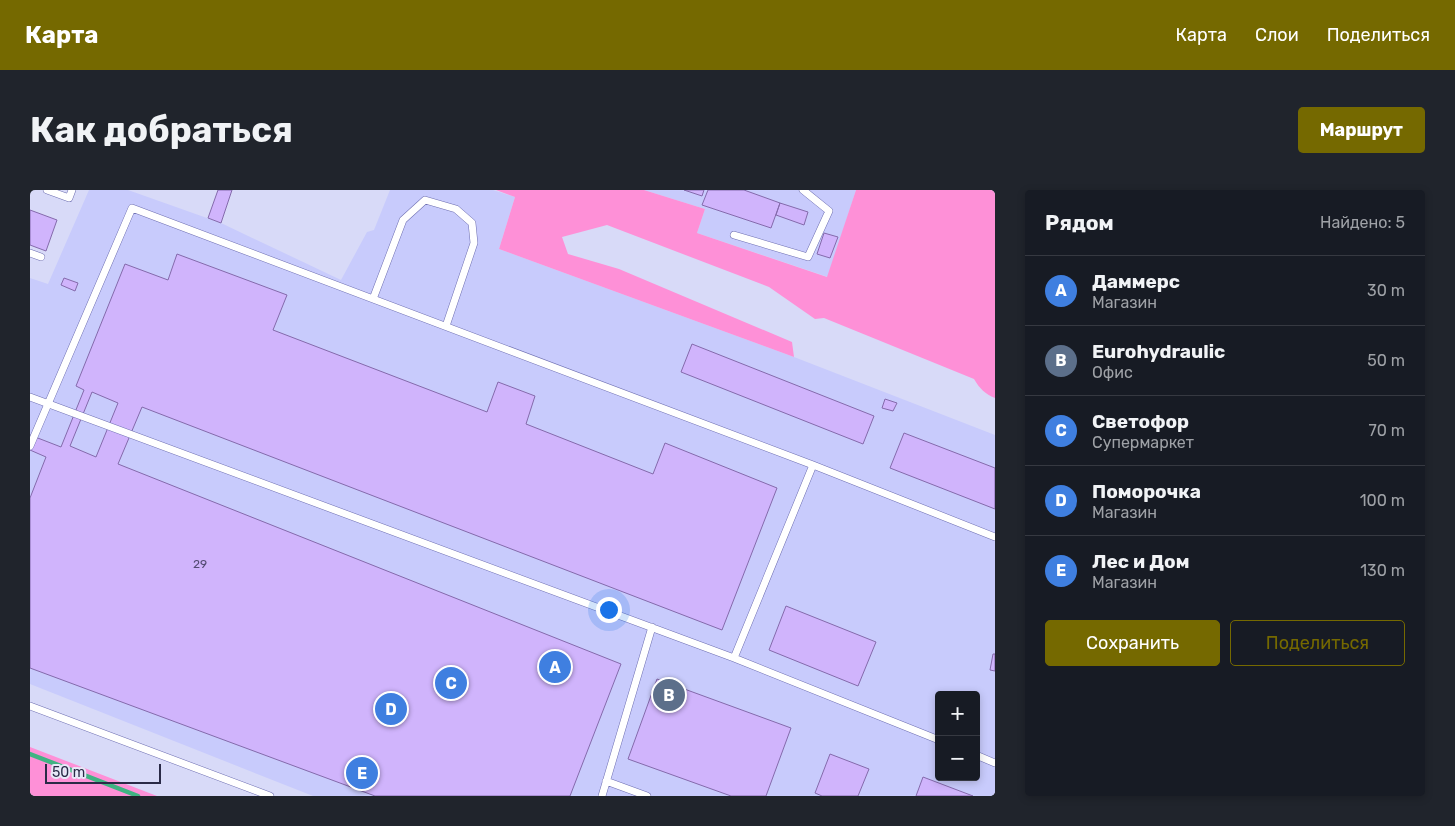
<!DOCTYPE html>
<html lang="ru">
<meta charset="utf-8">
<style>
body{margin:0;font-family:Rubik,sans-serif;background:#20242c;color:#f1f3f6}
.controls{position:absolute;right:15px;bottom:15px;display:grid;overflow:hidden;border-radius:5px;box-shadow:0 2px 8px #0003}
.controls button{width:45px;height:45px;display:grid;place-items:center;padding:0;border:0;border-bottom:1px solid #363941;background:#171b24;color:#f1f3f6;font:25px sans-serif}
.scale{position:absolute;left:15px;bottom:12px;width:116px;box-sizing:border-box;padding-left:5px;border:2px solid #2a2a47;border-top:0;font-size:14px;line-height:18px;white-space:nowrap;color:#2a2a47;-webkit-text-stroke:4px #e7e9f8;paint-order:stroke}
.you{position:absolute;left:578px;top:419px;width:18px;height:18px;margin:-12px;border:4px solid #fff;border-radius:50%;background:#1a73e8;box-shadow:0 0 0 8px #1a73e833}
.badge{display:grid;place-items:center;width:32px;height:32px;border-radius:50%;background:#756900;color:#fff;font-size:16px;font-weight:700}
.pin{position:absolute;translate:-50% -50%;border:2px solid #fff;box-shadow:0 1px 5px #0006}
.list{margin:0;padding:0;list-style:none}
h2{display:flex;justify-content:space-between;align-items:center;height:65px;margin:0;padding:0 20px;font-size:21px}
h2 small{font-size:16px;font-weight:400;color:#9ea1a6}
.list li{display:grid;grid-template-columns:32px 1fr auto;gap:15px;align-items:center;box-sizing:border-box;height:70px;padding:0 20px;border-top:1px solid #363941}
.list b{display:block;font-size:19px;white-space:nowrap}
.list p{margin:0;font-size:16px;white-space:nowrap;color:#9ea1a6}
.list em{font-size:16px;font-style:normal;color:#9ea1a6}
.actions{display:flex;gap:10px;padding:15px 20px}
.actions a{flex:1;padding:11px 0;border:1px solid #756900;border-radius:5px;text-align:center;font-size:18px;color:#756900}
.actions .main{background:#756900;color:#fff}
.map{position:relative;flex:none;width:965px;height:606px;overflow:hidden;border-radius:5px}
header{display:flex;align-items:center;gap:30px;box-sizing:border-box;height:70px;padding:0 25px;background:#756900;color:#fff}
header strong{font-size:24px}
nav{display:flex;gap:28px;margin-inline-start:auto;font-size:18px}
.intro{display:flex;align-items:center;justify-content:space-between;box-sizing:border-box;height:120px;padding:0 30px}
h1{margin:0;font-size:35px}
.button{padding:12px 22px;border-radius:5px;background:#756900;color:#fff;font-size:18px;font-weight:700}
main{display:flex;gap:30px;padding:0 30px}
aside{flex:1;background:#171b24;border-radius:5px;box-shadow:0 2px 8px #0003}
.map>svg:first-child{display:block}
.built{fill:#c8cbfc;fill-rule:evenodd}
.green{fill:#fe90d7}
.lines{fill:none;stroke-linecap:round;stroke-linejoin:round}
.stream{stroke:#40b383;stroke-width:4.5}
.building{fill:#d0b4fc;stroke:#846aab;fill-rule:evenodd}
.service-casing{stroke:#6e6fb2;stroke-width:8}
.service{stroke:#fff;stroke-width:7}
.labels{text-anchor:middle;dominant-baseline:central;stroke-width:5;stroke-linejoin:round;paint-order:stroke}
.number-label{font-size:12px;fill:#544c74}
</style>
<header>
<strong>Карта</strong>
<nav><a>Карта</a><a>Слои</a><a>Поделиться</a></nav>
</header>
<div class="intro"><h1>Как добраться</h1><a class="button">Маршрут</a></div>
<main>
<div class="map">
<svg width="965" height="606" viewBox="0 0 965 606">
<rect width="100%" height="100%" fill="#d8daf8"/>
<path class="built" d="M59,0H98L191,33L311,90L337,42L344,40L360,0H463L485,7L469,59L764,167L965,245V606H283L0,494V88L18,94ZM909,505H946V587H909Z
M614,0H826L798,87L667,43L675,19Z"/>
<path class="green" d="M466,0H614L675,19L667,43L797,87L826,0H965V208C955,204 950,199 944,189L794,128L785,129L739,97L577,35L532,47L538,64L589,79L762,152L764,167L469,59L485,7Z
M0,557L127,606H0Z"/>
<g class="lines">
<path class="stream" d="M0,564L108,606"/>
</g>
<path class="building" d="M188,0H202L191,33L178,28Z
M654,0H674L672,6Z
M678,0H714L750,13L741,38L672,15Z
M750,13L778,22L774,35L746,25Z
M0,20L27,30L16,61L0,55Z
M794,43L808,47L800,68L787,64Z
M147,64L257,105L243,140L457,222L468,192L505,206L496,234L623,284L635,253L747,298L692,440L112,217L88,274L591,474L540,606H345L0,478V308L16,267L0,260V245L31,257L54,200L46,196L95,74L138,90ZM62,202L88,213L66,267L40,256Z
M34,88L48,93L45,101L31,95Z
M662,154L844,226L833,254L651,182Z
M855,209L867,213L863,221L852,218Z
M874,243L965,278V319L860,278Z
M756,416L846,452L828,496L739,460Z
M963,464H965V481L960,480Z
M627,489L761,538L736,606H701L598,569Z
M800,564L839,579L828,606H792L785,603Z
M893,587L943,606H886Z"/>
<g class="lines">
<g class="service-casing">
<path id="service" d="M17,0L39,8L42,0
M704,45L778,67L799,21L773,0
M0,63L11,67
M343,109L373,30L395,10L426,19L442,33L444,53L416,136
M0,207L704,468L909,550
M0,256L102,18L783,275L965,347
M704,468L783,275
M0,516L240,606
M946,565L965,573
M576,591L617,606
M572,606L622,437"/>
</g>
<use href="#service" class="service"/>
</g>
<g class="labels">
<g class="number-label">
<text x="170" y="374">29</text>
</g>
</g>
</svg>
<div class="controls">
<button>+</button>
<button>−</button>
</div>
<div class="scale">50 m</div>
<div class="you"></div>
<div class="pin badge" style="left:525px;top:477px;background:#3f7fe0">A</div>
<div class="pin badge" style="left:639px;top:505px;background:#5c6f8a">B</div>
<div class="pin badge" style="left:421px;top:493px;background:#3f7fe0">C</div>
<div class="pin badge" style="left:361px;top:519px;background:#3f7fe0">D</div>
<div class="pin badge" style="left:332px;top:583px;background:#3f7fe0">E</div>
</div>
<aside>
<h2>Рядом<small>Найдено: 5</small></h2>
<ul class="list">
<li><span class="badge" style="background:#3f7fe0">A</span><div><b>Даммерс</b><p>Магазин</p></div><em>30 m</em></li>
<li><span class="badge" style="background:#5c6f8a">B</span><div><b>Eurohydraulic</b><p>Офис</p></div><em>50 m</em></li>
<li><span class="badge" style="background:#3f7fe0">C</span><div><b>Светофор</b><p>Супермаркет</p></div><em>70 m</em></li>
<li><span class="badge" style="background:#3f7fe0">D</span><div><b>Поморочка</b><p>Магазин</p></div><em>100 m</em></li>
<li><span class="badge" style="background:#3f7fe0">E</span><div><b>Лес и Дом</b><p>Магазин</p></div><em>130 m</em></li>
</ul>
<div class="actions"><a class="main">Сохранить</a><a>Поделиться</a></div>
</aside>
</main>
